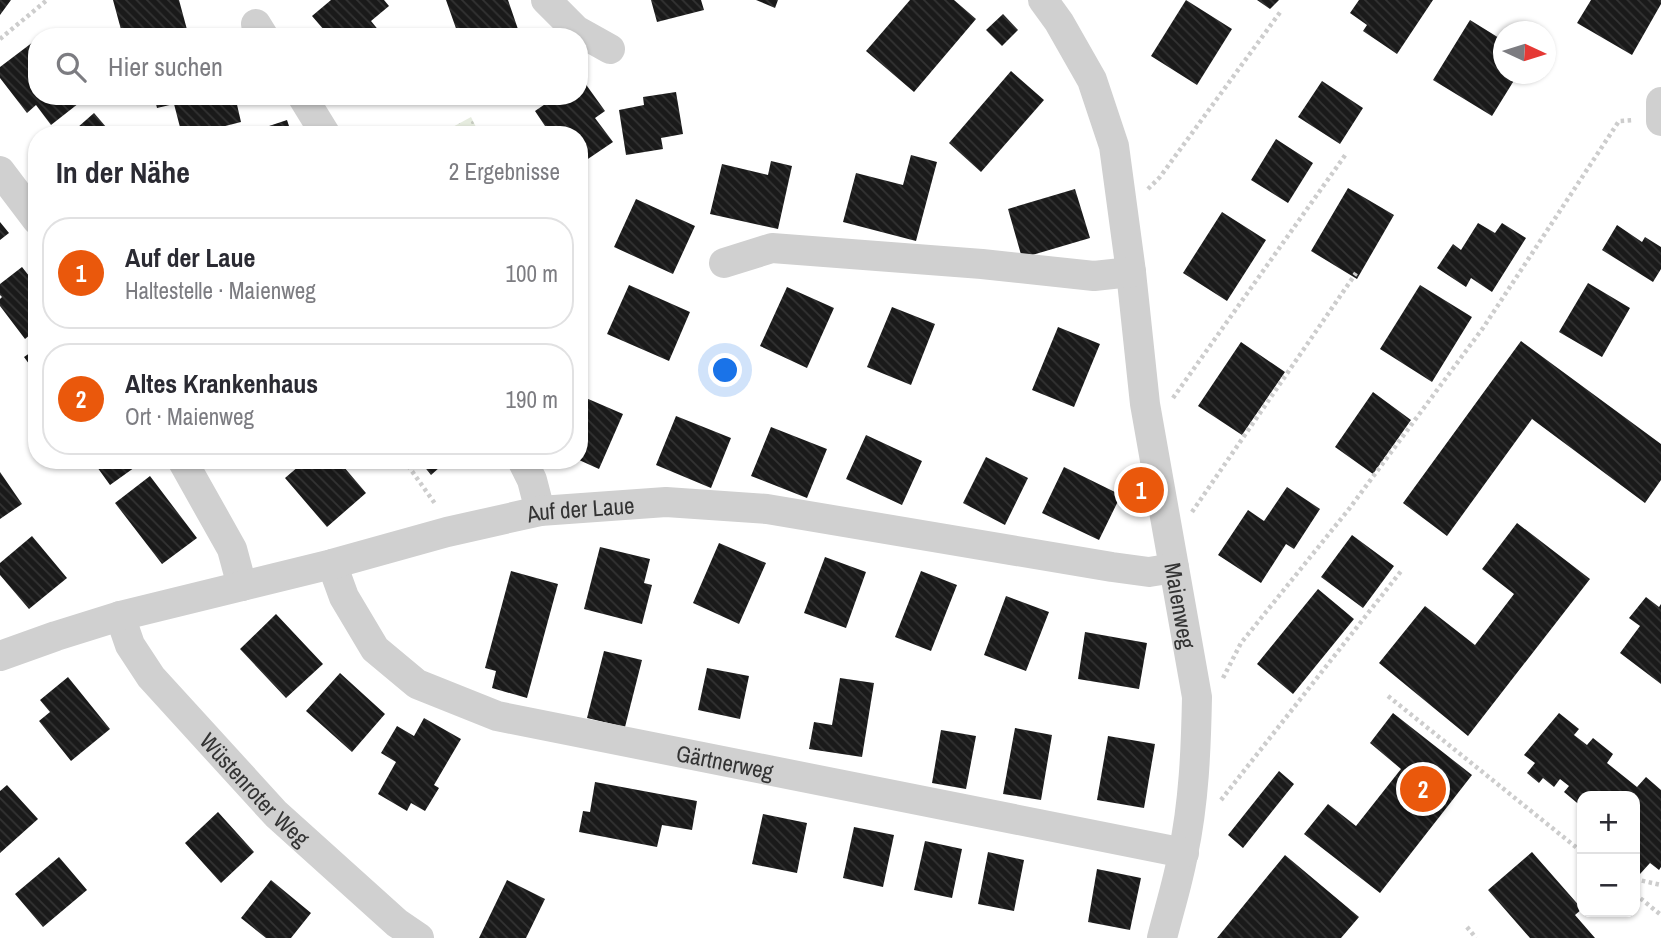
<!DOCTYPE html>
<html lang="de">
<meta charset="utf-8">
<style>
body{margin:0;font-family:"Archivo Narrow",sans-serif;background:#f7f7f7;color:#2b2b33}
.controls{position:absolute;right:21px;bottom:21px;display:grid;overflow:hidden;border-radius:14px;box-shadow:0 2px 5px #0004}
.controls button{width:63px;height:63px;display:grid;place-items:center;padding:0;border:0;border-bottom:2px solid #e1e1e2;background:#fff;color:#2b2b33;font:35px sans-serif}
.compass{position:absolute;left:1493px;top:21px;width:63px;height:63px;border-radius:50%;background:#fff;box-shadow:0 2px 5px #0004;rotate:94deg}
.you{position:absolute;left:726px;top:371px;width:24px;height:24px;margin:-18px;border:5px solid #fff;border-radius:50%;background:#1a73e8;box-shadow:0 0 0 10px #1a73e833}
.badge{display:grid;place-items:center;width:46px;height:46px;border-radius:50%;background:#ea580c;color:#fff;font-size:23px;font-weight:700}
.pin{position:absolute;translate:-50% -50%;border:4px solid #fff;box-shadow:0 2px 7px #0006}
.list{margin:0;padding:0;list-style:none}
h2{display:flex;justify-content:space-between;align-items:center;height:91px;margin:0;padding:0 28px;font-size:30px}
h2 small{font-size:23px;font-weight:400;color:#7c7c81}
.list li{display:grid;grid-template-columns:46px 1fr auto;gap:21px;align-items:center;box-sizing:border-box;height:112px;margin:0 14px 14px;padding:0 14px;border:2px solid #e1e1e2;border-radius:28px}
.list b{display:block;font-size:26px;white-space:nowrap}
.list p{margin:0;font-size:23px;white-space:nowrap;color:#7c7c81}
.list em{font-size:23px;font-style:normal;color:#7c7c81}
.icon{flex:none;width:38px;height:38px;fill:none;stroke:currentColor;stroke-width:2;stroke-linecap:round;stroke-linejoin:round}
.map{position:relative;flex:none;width:1661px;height:938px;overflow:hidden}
.search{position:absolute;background:#fff;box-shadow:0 2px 5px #0004;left:28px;top:28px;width:560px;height:77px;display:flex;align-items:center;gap:18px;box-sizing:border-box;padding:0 24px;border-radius:28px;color:#7c7c81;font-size:26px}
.panel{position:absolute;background:#fff;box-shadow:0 2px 5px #0004;left:28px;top:126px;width:560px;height:343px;border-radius:28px}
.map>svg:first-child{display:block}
.grass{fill:url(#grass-dots)}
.building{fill:url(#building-back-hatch)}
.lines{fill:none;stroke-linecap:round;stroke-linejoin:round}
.path{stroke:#cdcdcd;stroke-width:4.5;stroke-dasharray:3.5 3.5;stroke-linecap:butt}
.minor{stroke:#d0d0d0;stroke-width:30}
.labels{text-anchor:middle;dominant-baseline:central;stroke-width:7;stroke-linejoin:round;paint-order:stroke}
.street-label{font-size:23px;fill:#333;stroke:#fff}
</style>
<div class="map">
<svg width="1661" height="938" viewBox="0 0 1661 938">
<defs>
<pattern id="grass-dots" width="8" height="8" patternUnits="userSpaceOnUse" patternTransform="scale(1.75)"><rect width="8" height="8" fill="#e6ecdf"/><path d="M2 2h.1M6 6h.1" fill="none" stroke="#c6cbc0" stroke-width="1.8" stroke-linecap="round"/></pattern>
<pattern id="building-back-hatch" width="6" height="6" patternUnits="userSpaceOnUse" patternTransform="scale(1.75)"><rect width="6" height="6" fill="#1a1a1a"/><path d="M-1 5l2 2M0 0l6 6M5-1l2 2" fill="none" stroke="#333"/></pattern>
</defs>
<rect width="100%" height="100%" fill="#fff"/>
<path class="grass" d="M471,117L480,135H438Z"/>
<path class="building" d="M0,0H11L0,15Z
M113,0H179L189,37H123Z
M331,0H384L389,6L371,21L384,37H330L312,16Z
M446,0H508L520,35L515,37H459Z
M651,0H701L704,10L657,22Z
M756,0H778L775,8Z
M910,0H954L976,19L914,92L866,51Z
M1186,0L1232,29L1197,85L1151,56Z
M1257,0H1279L1270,9Z
M1359,0H1433L1397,54L1363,31L1367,25L1350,13Z
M1591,0H1661V4L1632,55L1577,23Z
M1003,14L1018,30L1002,46L986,30Z
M1470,20L1504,41V74H1518L1492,116L1433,80Z
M48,30L54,37H39Z
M37,39V96H88L51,125L36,105L27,113L0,78V67Z
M1011,71L1044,100L981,172L949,143Z
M582,79L605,111L595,118L613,142L579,165V135H551L535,111L557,96H579V81Z
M1322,81L1363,108L1340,144L1298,117Z
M676,92L683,134L661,138L663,149L626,155L619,110L644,105L643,97Z
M154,96H235L241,122L190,135H182L174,104L157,108Z
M94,113L113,135H69Z
M287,120L292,135H245V134Z
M1276,139L1313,163L1288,203L1251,180Z
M911,155L937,162L916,241L843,222L856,173L903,185Z
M771,161L792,166L778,229L710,214L722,164L768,175Z
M1348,188L1394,215L1357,279L1311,251Z
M1075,189L1090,238L1022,258L1008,209Z
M636,199L695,226L673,274L614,247Z
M1222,212L1266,240L1227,301L1183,273Z
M0,222L9,233L0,240Z
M1478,223L1495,233L1502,223L1526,238L1492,292L1471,278L1466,287L1437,268L1453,244L1461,250Z
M1617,225L1642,242L1645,237L1661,247V269L1653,282L1602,250Z
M22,267L37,286V329L25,339L0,306V299L2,297L0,295V284Z
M1588,283L1630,308L1602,357L1559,332Z
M629,285L690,312L669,361L607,334Z
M1420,285L1472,317L1432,382L1380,349Z
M787,287L834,308L807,368L760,346Z
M892,307L935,324L911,385L867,367Z
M1058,327L1100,344L1074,407L1032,390Z
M1521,341L1661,444V480L1645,503L1532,419L1447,536L1403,503Z
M1241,342L1285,372L1242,435L1198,406Z
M37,348V375L24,357Z
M1373,392L1411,420L1373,474L1335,447Z
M579,395L623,414L599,469L579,460Z
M676,416L731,438L711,488L656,465Z
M771,427L827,449L807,498L751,476Z
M866,435L922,461L902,505L846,479Z
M986,457L1028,478L1005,525L963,503Z
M92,460H145L110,485Z
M306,460H338L366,493L327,527L285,478Z
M419,460H448L431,475Z
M1064,467L1121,495L1099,540L1042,513Z
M0,472L22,504L0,519Z
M150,476L197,538L162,564L115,503Z
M1287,487L1320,509L1294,549L1286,544L1261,583L1218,555L1248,510L1264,521Z
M1517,523L1590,579L1468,736L1379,663L1425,606L1475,645L1514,594L1482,569Z
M1352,535L1394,566L1363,608L1321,577Z
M32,536L67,578L29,609L0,575V563Z
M719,543L766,563L739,624L693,603Z
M600,547L650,559L644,583L652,585L642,624L584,609Z
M825,557L866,572L846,628L804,613Z
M511,571L558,584L527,698L492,688L496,671L485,668Z
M921,571L957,585L931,651L895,637Z
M1318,589L1354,619L1293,694L1257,664Z
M1006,596L1049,612L1026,671L984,655Z
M1646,597L1659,607L1661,604V684L1620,653L1640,626L1629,618Z
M276,614L323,664L286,698L240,649Z
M1085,632L1147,643L1139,689L1078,679Z
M604,651L642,660L625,727L587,718Z
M707,668L749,676L740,719L698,710Z
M340,673L385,714L352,752L306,711Z
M68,677L110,729L71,761L39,721L50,712L40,700Z
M840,678L874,683L862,757L809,749L814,722L832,725Z
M1393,713L1472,775L1380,893L1304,834L1328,804L1356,826L1401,769L1370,743Z
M1559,713L1579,729L1574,735L1587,745L1593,738L1613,754L1607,763L1637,787L1646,777L1661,790V867L1659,870L1650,863L1640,874L1635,870V796H1582V807L1564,792L1569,786L1560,779L1554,787L1543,778L1539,783L1527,773L1535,763L1524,755Z
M424,718L461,739L434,785L439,788L425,811L411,803L407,811L378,794L396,762L381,753L397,726L414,736Z
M1015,728L1052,735L1041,800L1003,794Z
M941,730L976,736L966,789L932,783Z
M1108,736L1155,744L1144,808L1097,800Z
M1279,771L1294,784L1243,848L1228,835Z
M595,782L697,801L692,830L662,825L657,847L579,832L583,811L590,812Z
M7,785L38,819L0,853V791Z
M218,812L254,852L221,883L185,843Z
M763,814L807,823L797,873L752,864Z
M854,827L894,835L883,887L843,878Z
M925,841L962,849L952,898L914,890Z
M988,852L1024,860L1014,911L978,904Z
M1532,852L1582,909L1575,915L1595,938H1530L1488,890Z
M1285,855L1359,917L1341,938H1217Z
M59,857L87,890L43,927L15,894Z
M1097,869L1141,878L1130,930L1088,922Z
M271,880L311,913L291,938H266L241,918Z
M507,880L545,899L526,938H479Z"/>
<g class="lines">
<path class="path" d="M0,39L47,0
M1148,189L1160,177L1281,11
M1173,398L1346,154
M404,460L436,505
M1192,512L1356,273
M1223,678L1241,643L1349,509L1483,328L1619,121L1633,120
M1388,696L1582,852
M1221,800L1402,570
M1635,879L1661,885
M1635,894L1661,915
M1467,927L1476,938"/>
<g class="minor">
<path d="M546,0L576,30L610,49"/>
<path id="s1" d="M1043,0L1059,22L1092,80L1114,146L1131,272L1145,404L1197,697C1196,749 1194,802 1183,854C1178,882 1169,910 1162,938"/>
<path d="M256,24L264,37"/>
<path d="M302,96L326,135"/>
<path d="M1661,102V121"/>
<path d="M0,171L37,220"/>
<path d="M724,263L772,248L982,264L1094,276L1131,272"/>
<path d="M182,460L232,549L242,586"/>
<path d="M522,460L532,480L540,511"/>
<path id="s2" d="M332,564L344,597L375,649L417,684L497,716L1184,853"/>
<path id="s3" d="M120,616L130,645L151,677L276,814L397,923L419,938"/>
<path id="s4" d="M0,656L56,636L120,616L332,564L447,532L540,511L666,502L767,509L1112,567L1149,572L1174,568"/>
</g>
</g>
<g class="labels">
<g class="street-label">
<text stroke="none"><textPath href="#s4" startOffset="600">Auf der Laue</textPath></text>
<text stroke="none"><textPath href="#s1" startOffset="628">Maienweg</textPath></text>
<text stroke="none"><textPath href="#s2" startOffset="469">Gärtnerweg</textPath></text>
<text stroke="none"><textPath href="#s3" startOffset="222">Wüstenroter Weg</textPath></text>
</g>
</g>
</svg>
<div class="controls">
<button>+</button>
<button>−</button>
</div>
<svg class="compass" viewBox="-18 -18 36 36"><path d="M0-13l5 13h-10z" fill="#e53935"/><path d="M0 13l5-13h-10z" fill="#7c7c81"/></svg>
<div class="you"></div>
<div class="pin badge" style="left:1141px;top:490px">1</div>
<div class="pin badge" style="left:1423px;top:789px">2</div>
<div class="search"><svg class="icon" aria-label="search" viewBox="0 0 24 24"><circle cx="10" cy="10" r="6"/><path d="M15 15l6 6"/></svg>Hier suchen</div>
<section class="panel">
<h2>In der Nähe<small>2 Ergebnisse</small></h2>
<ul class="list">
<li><span class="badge">1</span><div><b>Auf der Laue</b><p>Haltestelle · Maienweg</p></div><em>100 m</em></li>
<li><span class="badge">2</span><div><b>Altes Krankenhaus</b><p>Ort · Maienweg</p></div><em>190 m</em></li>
</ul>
</section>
</div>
